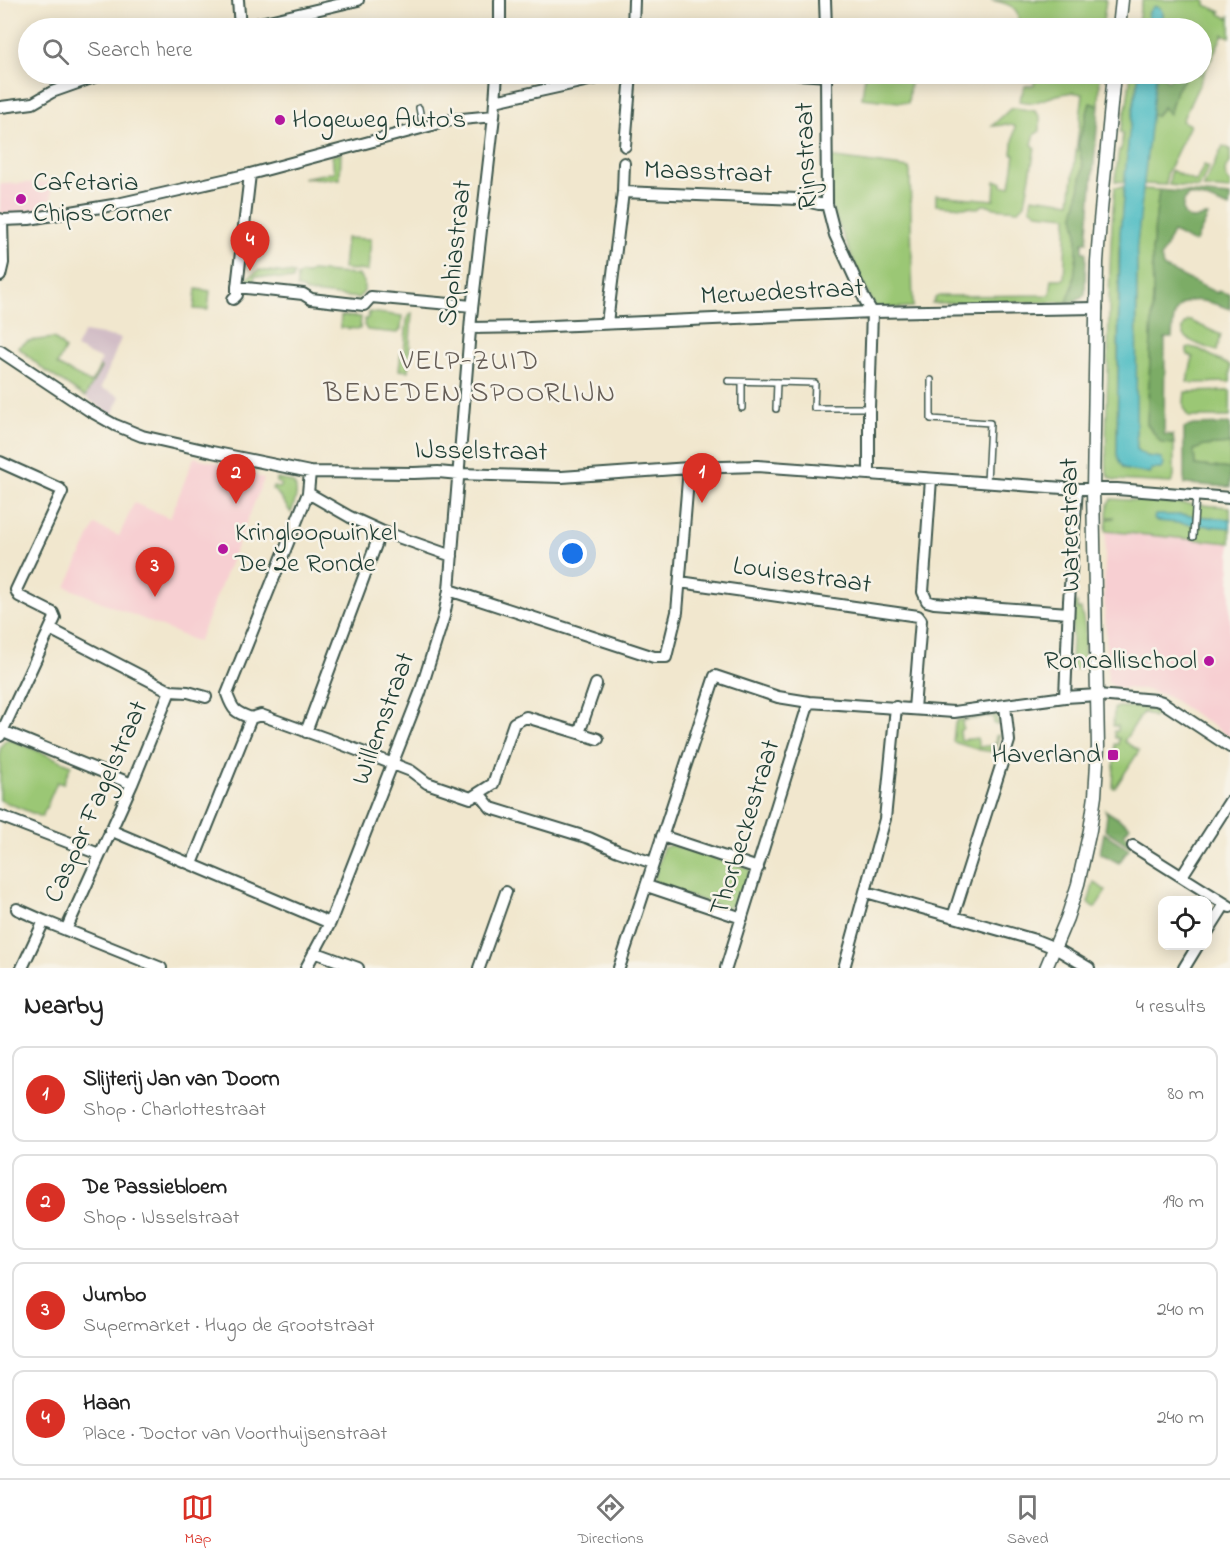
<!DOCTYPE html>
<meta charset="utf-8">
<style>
body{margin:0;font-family:"Indie Flower",sans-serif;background:#f2f2f2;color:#222}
.controls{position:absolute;right:18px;bottom:18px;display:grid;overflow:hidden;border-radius:12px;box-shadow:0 3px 15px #0003}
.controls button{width:54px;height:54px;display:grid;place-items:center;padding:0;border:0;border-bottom:2px solid #e0e0e0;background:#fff;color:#222;font:30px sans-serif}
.you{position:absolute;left:573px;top:554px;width:21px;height:21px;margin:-15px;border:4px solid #fff;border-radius:50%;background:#1a73e8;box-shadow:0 0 0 9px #1a73e833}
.badge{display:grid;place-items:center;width:39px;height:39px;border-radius:50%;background:#d93025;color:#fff;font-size:20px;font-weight:700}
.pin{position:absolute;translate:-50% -50px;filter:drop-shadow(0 2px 3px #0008)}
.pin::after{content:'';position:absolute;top:32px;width:21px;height:18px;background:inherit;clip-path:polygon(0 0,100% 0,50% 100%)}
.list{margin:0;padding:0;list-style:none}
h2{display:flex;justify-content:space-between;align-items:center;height:78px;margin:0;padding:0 24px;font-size:26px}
h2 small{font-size:20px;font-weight:400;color:#767676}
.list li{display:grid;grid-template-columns:39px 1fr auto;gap:18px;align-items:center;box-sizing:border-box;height:96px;margin:0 12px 12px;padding:0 12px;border:2px solid #e0e0e0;border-radius:12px}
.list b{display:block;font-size:22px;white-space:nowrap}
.list p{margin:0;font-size:20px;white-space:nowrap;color:#767676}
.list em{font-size:20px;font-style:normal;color:#767676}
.icon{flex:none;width:33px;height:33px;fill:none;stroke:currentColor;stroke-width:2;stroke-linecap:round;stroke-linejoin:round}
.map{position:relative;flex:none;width:1230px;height:968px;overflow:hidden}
.search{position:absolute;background:#fff;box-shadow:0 3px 15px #0003;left:18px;right:18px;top:18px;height:66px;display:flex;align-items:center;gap:15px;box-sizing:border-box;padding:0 21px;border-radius:33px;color:#767676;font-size:22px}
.sheet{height:510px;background:#fff}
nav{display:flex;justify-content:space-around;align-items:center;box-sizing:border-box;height:84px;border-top:2px solid #e0e0e0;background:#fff;font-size:16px;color:#767676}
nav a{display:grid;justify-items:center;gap:3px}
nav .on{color:#d93025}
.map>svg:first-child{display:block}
.built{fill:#f7cfd2}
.industrial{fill:#d2bdc6}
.green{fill:#9bc774;stroke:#5d8254;stroke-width:1.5}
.forest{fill:#7cac66;stroke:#4e744d;stroke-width:1.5}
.water{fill:#4dbcc3;stroke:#367c7c;stroke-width:1.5}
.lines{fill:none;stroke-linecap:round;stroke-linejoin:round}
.service-casing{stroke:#3e564b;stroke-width:8}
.minor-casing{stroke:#3e564b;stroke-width:14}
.tertiary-casing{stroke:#3e564b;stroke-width:15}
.service{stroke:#fff;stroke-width:5}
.minor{stroke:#fff;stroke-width:10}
.tertiary{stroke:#fff;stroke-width:12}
.poi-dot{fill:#b5179e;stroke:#f7f3e8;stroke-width:2}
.labels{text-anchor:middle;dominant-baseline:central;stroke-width:5;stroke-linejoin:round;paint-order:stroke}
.poi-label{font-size:27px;fill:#1f3d34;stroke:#f7f3e8;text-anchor:start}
.street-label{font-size:27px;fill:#1f3d34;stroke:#f7f3e8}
.neighbourhood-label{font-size:28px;letter-spacing:1.5px;fill:#665e57;stroke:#f7f3e8}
</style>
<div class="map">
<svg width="1230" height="968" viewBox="0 0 1230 968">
<rect width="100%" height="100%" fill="#f7f3e8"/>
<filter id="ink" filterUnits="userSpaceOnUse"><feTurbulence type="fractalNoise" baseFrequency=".0167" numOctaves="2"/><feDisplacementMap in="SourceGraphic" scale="12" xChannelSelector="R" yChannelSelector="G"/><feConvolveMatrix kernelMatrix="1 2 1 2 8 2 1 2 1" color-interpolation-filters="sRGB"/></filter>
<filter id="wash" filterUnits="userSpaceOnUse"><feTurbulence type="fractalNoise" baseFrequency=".008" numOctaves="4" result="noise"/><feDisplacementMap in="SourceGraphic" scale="24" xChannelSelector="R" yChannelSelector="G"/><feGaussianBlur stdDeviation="1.35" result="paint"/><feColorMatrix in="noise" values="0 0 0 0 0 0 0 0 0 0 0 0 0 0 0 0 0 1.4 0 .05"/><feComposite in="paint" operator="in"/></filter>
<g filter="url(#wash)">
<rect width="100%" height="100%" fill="#f1e7ce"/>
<path class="built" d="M51,182L52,211L2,215L0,214V184Z
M194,457L236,468L264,479L198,642L66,587L95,525L119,536L134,503L170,518Z
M1106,531L1230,543V737L1167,696L1142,689L1115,688L1108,682L1104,593Z"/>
<path class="industrial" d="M84,332L121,338L101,388L120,396L112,415L85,397L101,368L98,366L102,360L76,348Z"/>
<path class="green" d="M991,0H1106L1102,28H1017C1023,7 1008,3 991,0Z
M1143,0H1203L1206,2V5L1221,12L1220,14L1228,18L1230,16V37L1223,34L1182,121L1190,125L1167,173L1166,185L1143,184L1151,114L1156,116L1163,107L1170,113L1176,90L1183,81L1184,74H1202V28H1162L1163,14L1149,12L1146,28H1137L1140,9Z
M865,74H911L908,103L862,98Z
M1035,74H1100L1099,106L1090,103L1078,143L1083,167L1077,203L1074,214L1077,230V253L1073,286L1067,302L932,303L937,296L1050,295L1052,279H1064L1067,216L1037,213L1030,208L1032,197L1070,202L1083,94L1072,92L1057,95L1033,103L1019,101L1025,86L1034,85Z
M1131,74H1139L1132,115L1125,182L1115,181L1119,150H1121L1123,133L1120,132L1127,104Z
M1015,108L1035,111L1040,117V131L1035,134L1032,144L1035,148L1025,204L1019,210L994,208C989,204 983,204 978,208L936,205V195L994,200L995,181L1002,182V186H1010L1015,154H1012L1015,126L1004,124L1003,125L992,126L1010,109Z
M1223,146L1230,149V163C1223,168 1224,177 1230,183V190L1203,188Z
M341,153L340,179L302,178L334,172L332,156Z
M829,157L909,168L910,172L913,307L876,309L862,281L831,206Z
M1204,165L1209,167L1199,188L1169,185L1171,170L1196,182Z
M1115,187H1124L1119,251L1117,454L1123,468L1127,470L1150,473L1151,469H1162L1161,458L1146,456L1137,450L1136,431L1137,244L1142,189L1159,190L1152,251L1153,295L1147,424L1161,442L1174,444V477L1171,483L1115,480L1110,478L1107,474C1105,440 1107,406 1108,372C1109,310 1109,249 1115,187Z
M346,238L371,239L368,271L343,269Z
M259,270L294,274L293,280L255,276L254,284L250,283L246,279Z
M311,271L359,275L364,282V292L358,298L310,293L306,292L303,289L297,288V276L301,274H308Z
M196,289L210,291L208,310L194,309Z
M369,312L402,316L401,329L397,333L367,330L364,325L365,319L368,318Z
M412,313L408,371L399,370L401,352H404L407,320L409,315Z
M341,316L361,317L360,329L340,328Z
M1188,321H1191L1221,335L1217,351C1206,347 1169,338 1188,321Z
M54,338L65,349L57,365L91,383L100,367L101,368L85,397L44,370L18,347L28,341Z
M1190,347L1199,349L1230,366V382L1192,383L1187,382L1193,357L1188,355L1187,352V349Z
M1230,391V417H1189C1182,410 1184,401 1185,392Z
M1230,444V469L1195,465L1194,450L1203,446Z
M277,479C281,480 290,480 293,483C300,490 294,505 291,513L278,494L272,489L273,487L279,488L281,484L276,482Z
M1112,499L1230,507V543L1106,531L1107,519L1114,518V517H1107L1108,504Z
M1073,603H1077V609H1081L1085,628L1084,666L1080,669H1071Z
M1118,707H1141L1159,712L1154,717L1143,712L1124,741L1139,751L1115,788H1113L1115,744H1118L1119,738H1115L1114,731H1118V726H1113L1114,709Z
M994,715L997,717L998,725L994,724L993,716L962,721L963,728L960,731L961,740L977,738L979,747L995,745L996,736L999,735L995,752L980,750L953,742L955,723H956L957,720Z
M10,739L71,765L63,784L57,782L42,817L0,800V750L4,741Z
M671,845L751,869L741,900L727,908L652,885L663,848Z
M1094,882L1106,891L1095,908L1088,903Z"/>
<path class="forest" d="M1156,74H1162L1168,81L1170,80L1172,74H1184L1183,81L1176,90L1169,114L1163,107L1155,116L1151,114Z
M1090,103L1099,106L1087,242H1083V252H1086L1085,295L1073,302H1067L1073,286L1077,253V230L1074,215L1077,203L1083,167L1078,144Z
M1159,190L1230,196L1229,208L1204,198L1188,195C1182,202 1179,219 1193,219C1200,219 1201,215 1208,216L1196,241L1192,242L1173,232L1161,257L1163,267L1217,293L1218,291L1230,294V309C1216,304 1187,292 1177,310C1172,317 1173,329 1172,338H1165L1164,434L1173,435L1174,444L1161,443L1147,424L1153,295L1152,251Z
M1230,424V444L1203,446L1194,450L1195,465L1230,469V487L1185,484L1184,478V428L1193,425Z
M1105,810L1130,826L1124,834L1134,841L1130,846L1105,830L1107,815Z
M1104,833L1129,849L1119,863L1100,853Z"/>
<path class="water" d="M1154,6L1160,8L1163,14L1162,28H1146L1149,12Z
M1139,74H1156L1137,244L1136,431L1137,450L1146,456L1161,458L1164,465L1162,469H1151V473C1134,471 1120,474 1117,454L1120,233L1129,133Z
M1155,515H1181L1230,519V528L1157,521L1154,519Z"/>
</g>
<g filter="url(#ink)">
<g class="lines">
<g class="service-casing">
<path id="service" d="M423,77V74
M419,108L423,128
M931,380V419L990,423L987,482
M728,381L815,383L814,408H869
M742,408V382
M776,409L777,382
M1193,537L1196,495"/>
</g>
<g class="minor-casing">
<path id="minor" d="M238,0L240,28
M500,0V28
M825,0L826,28
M239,28L358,0
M633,28L634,0
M799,74L827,76
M826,74L827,204L835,235L865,300L872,312L869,408V473
M495,101L616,74
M1,107L33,103L52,92L103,74
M625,146L631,74
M250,174L237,287L303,294L311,299L364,305L371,297L472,306
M623,192L797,199L819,204H827
M0,219L2,220L29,219L113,205L250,174L451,120L494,116
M0,276L3,263L2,220
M233,299L237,295V287
M607,323L623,192L624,163
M470,328L529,327L872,312L1097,308
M0,351L90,411L115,425L142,436L212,452L310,472L414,473L438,472L459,474L562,477L689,468L757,466L1077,489H1117L1230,498
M0,462L60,489L62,492L16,590L19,596L53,613L55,618L0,736
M310,472L308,493L227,694C233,711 235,712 251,718L261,715L344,745L411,771L427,783L471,798L493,784L514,723L526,717L579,733L596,684
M931,479L923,592L927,601L934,603L1068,613
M308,493L350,517L381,531L452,556
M680,582L918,616L921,620L914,709
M449,590L654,657H666L677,612L689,468
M50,629L170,691L188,692L206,697
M1065,697L1069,601L1077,489
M3,731L132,784
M306,732L381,531
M579,733L598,739
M479,793L491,808L589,838L618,851L653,863
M0,816L99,854
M110,830L330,923
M662,836L758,868
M1133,846L1230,907
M192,864L251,718
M1182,876L1230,801
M647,886L742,918
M866,892L1035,940L1055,948L1089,968
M17,909L44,921
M953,917L1009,741L1005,706
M66,930L132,784L170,691
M1208,931L1225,904
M314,952L358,968
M22,968L44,921L161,968
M306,968L330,923L420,693L444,616L449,590L471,318L494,116L497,74
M479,968L506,892
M619,968L715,676L778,697L809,702L954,712L1065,697L1098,695L1156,700L1162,702L1230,747
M726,968L809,702
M844,968L885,819L896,707
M1184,968L1198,945"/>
</g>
<g class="tertiary-casing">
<path id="tertiary" d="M1119,28L1122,0
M1046,968L1067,918L1078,884L1090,830L1095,796L1098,747L1093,489L1097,262L1100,221L1114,74"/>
</g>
<use href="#service" class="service"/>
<use href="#minor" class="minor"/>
<use href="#tertiary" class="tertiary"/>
</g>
</g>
<g class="poi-dot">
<circle cx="280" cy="120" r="6"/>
<circle cx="21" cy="199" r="6"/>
<circle cx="223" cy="549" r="6"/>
<circle cx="1209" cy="661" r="6"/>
<rect x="1107" y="749" width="12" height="12" rx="3"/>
</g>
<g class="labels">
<g class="poi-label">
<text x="292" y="120">Hogeweg Auto's</text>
<text x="33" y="183">Cafetaria<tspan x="33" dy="31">Chips Corner</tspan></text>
<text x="235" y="533">Kringloopwinkel<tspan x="235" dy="31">De 2e Ronde</tspan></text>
<text x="1197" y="661" text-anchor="end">Roncallischool</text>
<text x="1101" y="755" text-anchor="end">Haverland</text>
</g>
<g class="street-label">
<text transform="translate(807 156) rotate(-92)">Rijnstraat</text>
<text transform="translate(708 173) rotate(2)">Maasstraat</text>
<text transform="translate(456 253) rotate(-84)">Sophiastraat</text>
<text transform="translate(782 293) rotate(-3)">Merwedestraat</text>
<text transform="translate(481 452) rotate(1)">IJsselstraat</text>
<text transform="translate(1071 525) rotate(-91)">Waterstraat</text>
<text transform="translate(802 576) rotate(8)">Louisestraat</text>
<text transform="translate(384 719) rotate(-70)">Willemstraat</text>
<text transform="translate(97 802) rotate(-66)">Caspar Fagelstraat</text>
<text transform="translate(746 828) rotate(-73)">Thorbeckestraat</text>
</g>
<g class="neighbourhood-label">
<text x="470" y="362">VELP-ZUID<tspan x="470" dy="32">BENEDEN SPOORLIJN</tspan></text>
</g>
</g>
</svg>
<div class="controls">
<button><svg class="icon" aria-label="locate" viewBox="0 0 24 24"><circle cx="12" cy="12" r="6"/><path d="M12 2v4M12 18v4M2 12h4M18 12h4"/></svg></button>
</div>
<div class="you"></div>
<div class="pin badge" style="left:702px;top:503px">1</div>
<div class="pin badge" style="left:236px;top:504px">2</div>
<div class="pin badge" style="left:155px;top:597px">3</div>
<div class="pin badge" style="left:250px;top:271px">4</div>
<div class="search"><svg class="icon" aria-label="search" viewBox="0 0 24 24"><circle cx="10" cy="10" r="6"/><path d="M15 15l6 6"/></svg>Search here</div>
</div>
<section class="sheet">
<h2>Nearby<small>4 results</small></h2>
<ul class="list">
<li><span class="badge">1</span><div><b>Slijterij Jan van Doorn</b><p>Shop · Charlottestraat</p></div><em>80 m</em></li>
<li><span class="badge">2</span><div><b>De Passiebloem</b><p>Shop · IJsselstraat</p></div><em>190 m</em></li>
<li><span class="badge">3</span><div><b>Jumbo</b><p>Supermarket · Hugo de Grootstraat</p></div><em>240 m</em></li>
<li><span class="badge">4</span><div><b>Haan</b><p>Place · Doctor van Voorthuijsenstraat</p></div><em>240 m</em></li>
</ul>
</section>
<nav>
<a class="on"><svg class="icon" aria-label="map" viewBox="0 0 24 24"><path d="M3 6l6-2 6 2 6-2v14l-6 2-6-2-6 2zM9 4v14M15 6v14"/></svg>Map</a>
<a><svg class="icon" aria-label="directions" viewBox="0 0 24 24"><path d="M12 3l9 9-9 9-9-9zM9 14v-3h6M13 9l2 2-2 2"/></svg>Directions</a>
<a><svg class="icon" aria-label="saved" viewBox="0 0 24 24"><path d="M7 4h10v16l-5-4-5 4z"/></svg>Saved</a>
</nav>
